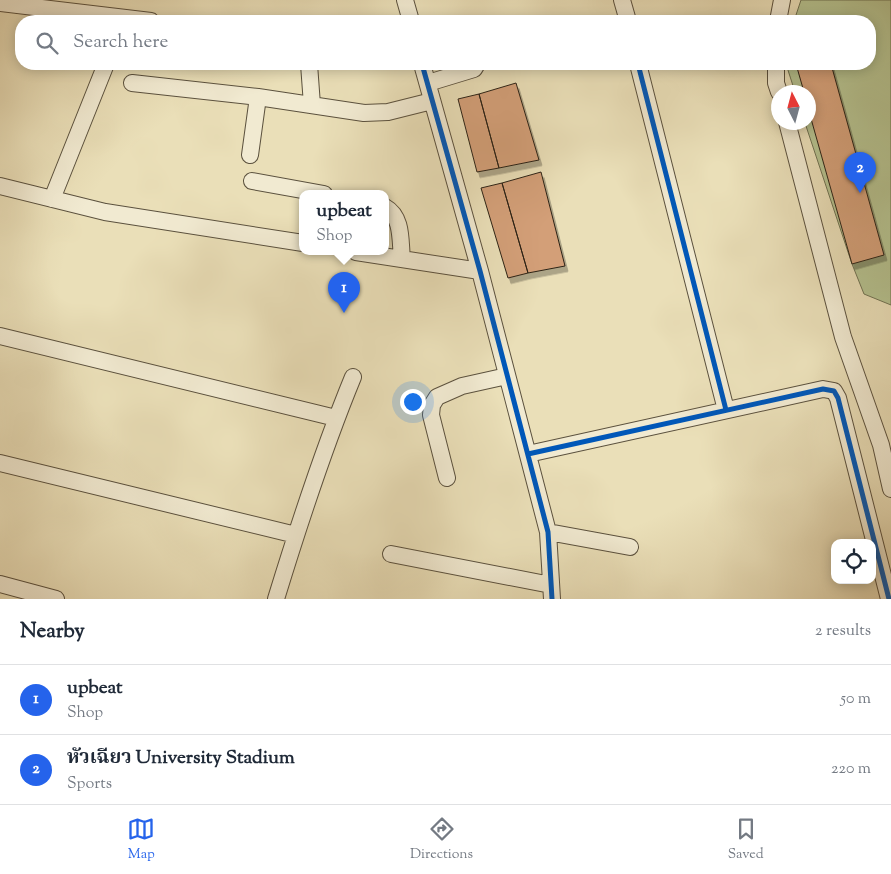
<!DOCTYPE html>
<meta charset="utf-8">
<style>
body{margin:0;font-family:"Sorts Mill Goudy","Noto Serif Thai",serif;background:#f2f2f3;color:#1f2937}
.controls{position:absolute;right:15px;bottom:15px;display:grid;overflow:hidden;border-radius:10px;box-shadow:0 2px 12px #0003}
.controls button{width:45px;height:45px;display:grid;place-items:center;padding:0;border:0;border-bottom:1px solid #e0e1e3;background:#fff;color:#1f2937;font:25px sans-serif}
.compass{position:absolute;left:771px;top:85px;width:45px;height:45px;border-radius:50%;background:#fff;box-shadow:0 2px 12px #0003;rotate:354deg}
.you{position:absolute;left:412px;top:401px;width:18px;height:18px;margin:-12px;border:4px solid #fff;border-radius:50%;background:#1a73e8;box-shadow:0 0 0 8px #1a73e833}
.badge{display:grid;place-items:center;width:32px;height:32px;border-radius:50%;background:#2563eb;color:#fff;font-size:16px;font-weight:700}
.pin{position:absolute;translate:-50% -41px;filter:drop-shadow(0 1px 2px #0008)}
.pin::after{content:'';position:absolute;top:26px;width:18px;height:15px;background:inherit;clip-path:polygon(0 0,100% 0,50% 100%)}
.popup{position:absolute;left:299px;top:190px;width:90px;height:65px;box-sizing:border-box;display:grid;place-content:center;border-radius:10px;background:#fff;filter:drop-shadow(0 1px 4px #0005);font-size:16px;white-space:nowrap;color:#747a83}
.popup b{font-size:19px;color:#1f2937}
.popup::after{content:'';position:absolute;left:50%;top:100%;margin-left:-10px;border:10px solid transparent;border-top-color:#fff}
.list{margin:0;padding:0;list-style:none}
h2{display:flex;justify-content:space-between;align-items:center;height:65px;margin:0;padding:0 20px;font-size:21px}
h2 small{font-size:16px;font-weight:400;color:#747a83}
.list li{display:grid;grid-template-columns:32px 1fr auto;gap:15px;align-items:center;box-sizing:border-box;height:70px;padding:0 20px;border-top:1px solid #e0e1e3}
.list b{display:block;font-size:19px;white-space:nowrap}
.list p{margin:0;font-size:16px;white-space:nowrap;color:#747a83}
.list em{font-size:16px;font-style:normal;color:#747a83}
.icon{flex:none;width:28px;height:28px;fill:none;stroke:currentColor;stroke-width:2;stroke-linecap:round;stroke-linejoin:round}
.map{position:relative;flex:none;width:891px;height:599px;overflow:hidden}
.search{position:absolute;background:#fff;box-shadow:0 2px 12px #0003;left:15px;right:15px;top:15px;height:55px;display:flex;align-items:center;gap:12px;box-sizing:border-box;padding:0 18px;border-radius:20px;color:#747a83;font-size:19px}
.sheet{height:205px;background:#fff}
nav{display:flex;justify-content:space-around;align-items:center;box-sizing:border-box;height:70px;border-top:1px solid #e0e1e3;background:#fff;font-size:14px;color:#747a83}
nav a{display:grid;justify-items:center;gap:2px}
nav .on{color:#2563eb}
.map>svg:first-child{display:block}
.green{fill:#b5c290;stroke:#707253}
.building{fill:#d39f78;stroke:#2b2216;filter:url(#shadow)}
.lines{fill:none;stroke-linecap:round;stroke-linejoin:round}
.minor-casing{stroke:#5b513e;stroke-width:18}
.minor{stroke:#f1ead1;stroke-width:16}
.cycleway-casing{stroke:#f1ead1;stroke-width:8}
.cycleway{stroke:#0057b8;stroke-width:5}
</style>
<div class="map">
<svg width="891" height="599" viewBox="0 0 891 599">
<defs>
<filter id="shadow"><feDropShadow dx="3" dy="5.5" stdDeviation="0" flood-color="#0004"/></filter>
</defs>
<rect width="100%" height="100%" fill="#eadfb8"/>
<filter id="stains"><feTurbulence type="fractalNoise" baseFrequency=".004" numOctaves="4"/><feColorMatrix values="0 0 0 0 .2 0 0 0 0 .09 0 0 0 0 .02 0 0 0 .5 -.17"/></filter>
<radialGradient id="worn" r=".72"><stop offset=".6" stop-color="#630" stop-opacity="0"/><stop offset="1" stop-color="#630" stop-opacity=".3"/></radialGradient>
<path class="green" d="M801,0H891V305L864,294L852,264L805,123L808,122V92H795L786,64H870V21H794Z"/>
<path class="building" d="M796,64H831L884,255L852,264L808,108V92H804Z
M516,83L539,160L499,168L479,94Z
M479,94L499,168L477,172L458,99Z
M541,172L565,266L528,273L502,183Z
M502,183L528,273L508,278L481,188Z"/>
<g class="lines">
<g class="minor-casing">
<path id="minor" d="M405,0L411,21
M622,0L628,21
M0,3L151,21
M778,21L782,0
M309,64L312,105
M422,64L480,271L548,532L552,599
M638,64L726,410
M776,64V83L779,92
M132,83L258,97L364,113L388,112L432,101
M428,83L474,69L477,64
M787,122L843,337L881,445L891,489
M250,155L258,97
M252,181L324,194
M0,186L105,212L303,243
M52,199L106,64
M385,207C403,217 400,241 402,259
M356,252L480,271
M0,336L336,418
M528,454L823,389L834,391L838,398L889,599
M0,463L296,535
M447,478L431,415L432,405L437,397L462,386L507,376
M548,532L630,547
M391,554L551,585
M0,584L56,599
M276,599C299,524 323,450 353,377"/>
</g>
<use href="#minor" class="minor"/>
<g class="cycleway-casing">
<path id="cycleway" d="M422,64L480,271L548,532L552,599
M638,64L726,410
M528,454L823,389L834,391L838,398L889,599"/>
</g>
<use href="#cycleway" class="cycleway"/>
</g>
<rect width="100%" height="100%" filter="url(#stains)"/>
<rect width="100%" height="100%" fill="url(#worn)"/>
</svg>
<div class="controls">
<button><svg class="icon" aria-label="locate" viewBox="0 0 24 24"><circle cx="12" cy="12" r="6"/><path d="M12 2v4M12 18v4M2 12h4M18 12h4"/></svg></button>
</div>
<svg class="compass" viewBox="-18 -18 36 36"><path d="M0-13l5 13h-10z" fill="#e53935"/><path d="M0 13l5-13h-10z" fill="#747a83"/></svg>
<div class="you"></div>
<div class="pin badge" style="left:344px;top:313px">1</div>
<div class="popup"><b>upbeat</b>Shop</div>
<div class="pin badge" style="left:860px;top:193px">2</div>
<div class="search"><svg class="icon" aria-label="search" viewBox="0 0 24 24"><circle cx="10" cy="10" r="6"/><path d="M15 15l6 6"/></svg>Search here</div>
</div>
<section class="sheet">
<h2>Nearby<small>2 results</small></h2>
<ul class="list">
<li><span class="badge">1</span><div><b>upbeat</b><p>Shop</p></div><em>50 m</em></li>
<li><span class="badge">2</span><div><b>หัวเฉียว University Stadium</b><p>Sports</p></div><em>220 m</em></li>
</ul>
</section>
<nav>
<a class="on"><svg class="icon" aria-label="map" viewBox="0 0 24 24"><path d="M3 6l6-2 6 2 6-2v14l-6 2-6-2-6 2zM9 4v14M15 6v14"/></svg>Map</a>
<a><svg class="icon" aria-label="directions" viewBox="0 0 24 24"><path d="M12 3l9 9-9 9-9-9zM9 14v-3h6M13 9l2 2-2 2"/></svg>Directions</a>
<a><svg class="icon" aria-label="saved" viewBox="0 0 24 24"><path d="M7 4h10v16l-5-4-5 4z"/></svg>Saved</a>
</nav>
